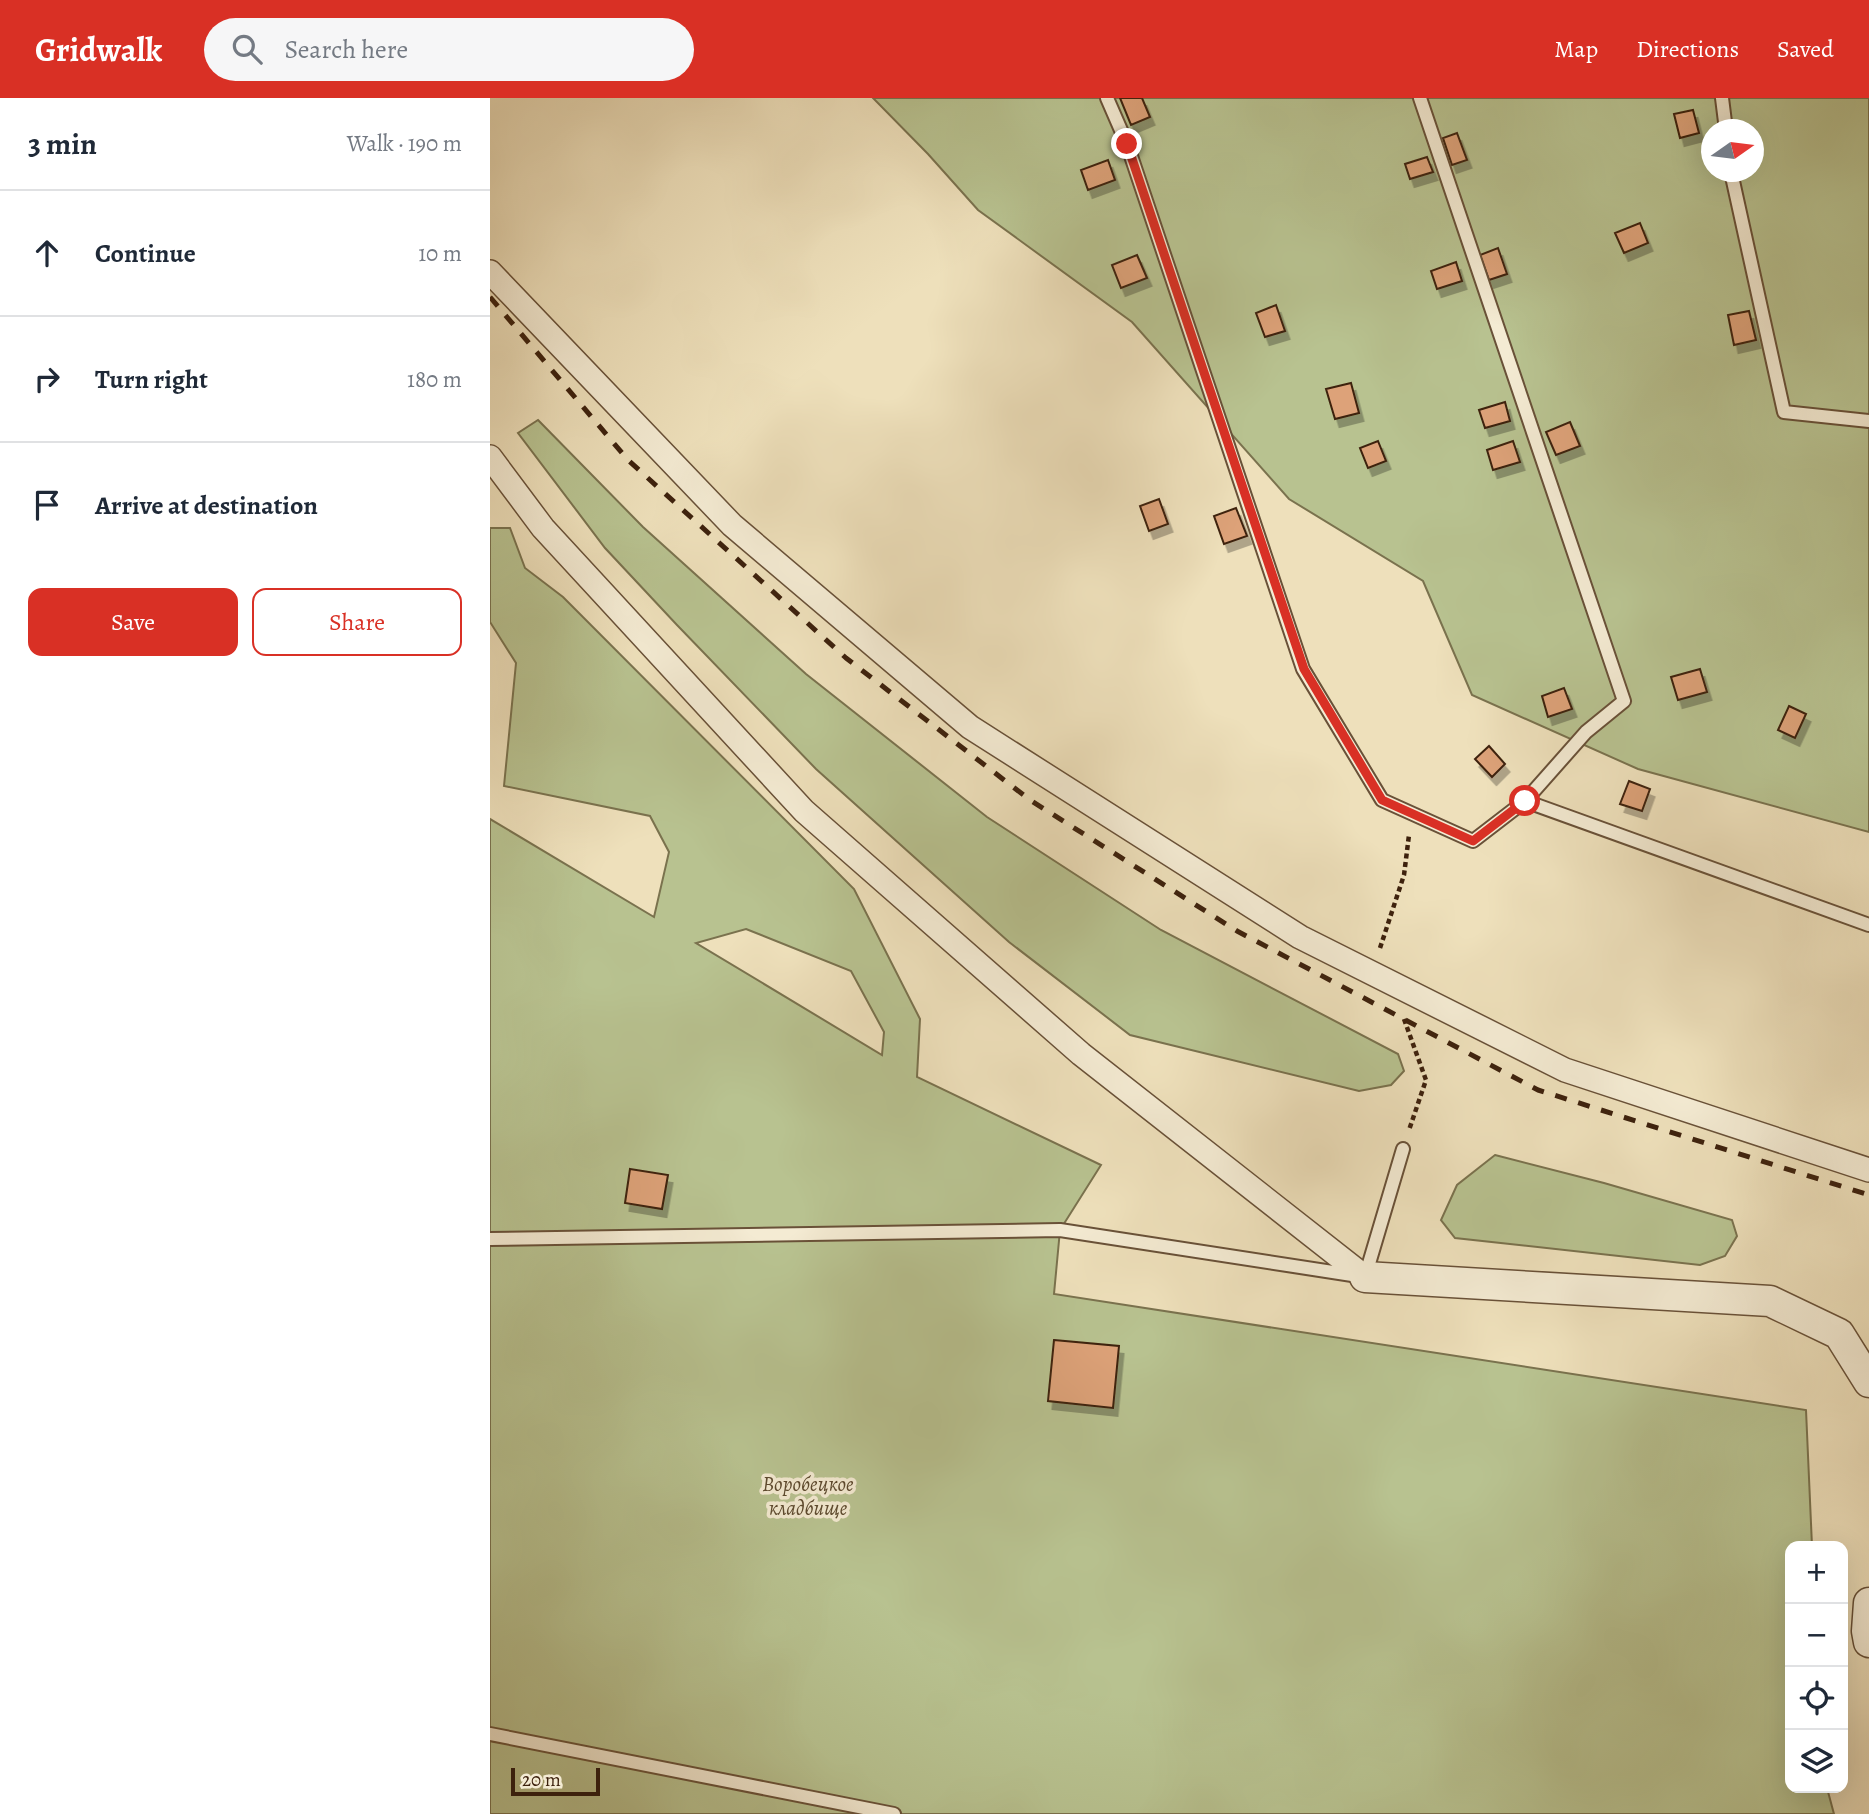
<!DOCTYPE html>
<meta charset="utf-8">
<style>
body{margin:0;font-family:Alegreya,serif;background:#f6f6f7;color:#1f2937}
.controls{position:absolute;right:21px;bottom:21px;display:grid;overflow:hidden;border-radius:14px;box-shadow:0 7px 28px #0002}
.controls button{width:63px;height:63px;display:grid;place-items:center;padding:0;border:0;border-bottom:2px solid #e0e1e3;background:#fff;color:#1f2937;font:35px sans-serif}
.compass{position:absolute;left:1211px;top:21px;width:63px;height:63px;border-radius:50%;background:#fff;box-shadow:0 7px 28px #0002;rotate:76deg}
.scale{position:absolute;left:21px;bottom:18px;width:89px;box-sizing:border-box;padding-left:7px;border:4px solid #3d210d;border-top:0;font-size:19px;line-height:24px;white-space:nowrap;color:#3d210d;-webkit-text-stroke:5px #f4ebd3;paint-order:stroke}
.stop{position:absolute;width:21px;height:21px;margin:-16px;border:5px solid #d93025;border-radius:50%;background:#fff}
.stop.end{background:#d93025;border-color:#fff;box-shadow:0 2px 7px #0008}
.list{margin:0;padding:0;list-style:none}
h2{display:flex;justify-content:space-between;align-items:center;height:91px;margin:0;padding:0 28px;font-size:30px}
h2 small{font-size:23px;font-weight:400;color:#747a83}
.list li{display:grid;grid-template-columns:46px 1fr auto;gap:21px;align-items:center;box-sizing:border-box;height:126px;padding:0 28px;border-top:2px solid #e0e1e3}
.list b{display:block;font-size:26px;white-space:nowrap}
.list em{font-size:23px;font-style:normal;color:#747a83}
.actions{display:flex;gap:14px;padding:21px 28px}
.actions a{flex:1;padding:16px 0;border:2px solid #d93025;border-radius:14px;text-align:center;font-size:24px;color:#d93025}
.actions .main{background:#d93025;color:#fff}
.icon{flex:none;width:38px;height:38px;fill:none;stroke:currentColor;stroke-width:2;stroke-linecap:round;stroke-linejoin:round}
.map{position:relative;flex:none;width:1379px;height:1716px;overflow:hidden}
header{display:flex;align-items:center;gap:42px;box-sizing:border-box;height:98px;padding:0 35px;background:#d93025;color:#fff}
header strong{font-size:33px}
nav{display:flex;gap:38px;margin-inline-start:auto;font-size:24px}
.search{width:490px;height:63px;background:#f6f6f7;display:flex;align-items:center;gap:18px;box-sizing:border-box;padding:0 24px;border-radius:38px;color:#747a83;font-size:26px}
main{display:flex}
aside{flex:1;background:#fff}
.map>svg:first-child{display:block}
.green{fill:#b8c290;stroke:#7a724e;stroke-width:2;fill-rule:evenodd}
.building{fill:#dda279;stroke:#3d210d;stroke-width:2;filter:url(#shadow)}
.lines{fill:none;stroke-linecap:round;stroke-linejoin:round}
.service-casing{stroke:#695138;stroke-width:16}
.minor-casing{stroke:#695138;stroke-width:26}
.tertiary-casing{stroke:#695138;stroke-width:33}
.path{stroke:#3d210d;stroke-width:4.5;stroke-dasharray:5 3.5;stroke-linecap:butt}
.service{stroke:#f4ebd3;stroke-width:12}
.minor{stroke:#f4ebd3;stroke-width:23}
.tertiary{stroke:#f4ebd3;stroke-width:30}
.rail{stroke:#3d210d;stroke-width:5;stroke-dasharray:12 12;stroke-linecap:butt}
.route{stroke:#d93025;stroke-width:9}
.labels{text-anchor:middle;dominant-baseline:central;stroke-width:7;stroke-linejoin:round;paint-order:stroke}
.park-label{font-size:21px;font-style:italic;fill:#5c492e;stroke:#f4ebd3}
</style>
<header>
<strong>Gridwalk</strong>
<div class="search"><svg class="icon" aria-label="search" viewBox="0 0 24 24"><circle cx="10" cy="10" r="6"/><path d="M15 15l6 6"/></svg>Search here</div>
<nav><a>Map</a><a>Directions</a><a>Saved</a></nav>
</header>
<main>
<aside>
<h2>3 min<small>Walk · 190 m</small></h2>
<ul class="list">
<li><svg class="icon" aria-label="ahead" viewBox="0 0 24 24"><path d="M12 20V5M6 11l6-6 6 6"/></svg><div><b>Continue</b></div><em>10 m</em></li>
<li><svg class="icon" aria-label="right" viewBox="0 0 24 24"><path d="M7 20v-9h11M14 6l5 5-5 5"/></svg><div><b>Turn right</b></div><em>180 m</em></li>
<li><svg class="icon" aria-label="arrive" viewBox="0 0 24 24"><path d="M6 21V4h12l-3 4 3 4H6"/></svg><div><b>Arrive at destination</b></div></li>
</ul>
<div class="actions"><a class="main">Save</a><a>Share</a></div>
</aside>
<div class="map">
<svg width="1379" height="1716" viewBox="0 0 1379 1716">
<defs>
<filter id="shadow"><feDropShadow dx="4.5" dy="8" stdDeviation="0" flood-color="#0004"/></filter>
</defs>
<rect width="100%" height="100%" fill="#eee0bb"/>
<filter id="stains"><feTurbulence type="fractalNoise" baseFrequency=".00286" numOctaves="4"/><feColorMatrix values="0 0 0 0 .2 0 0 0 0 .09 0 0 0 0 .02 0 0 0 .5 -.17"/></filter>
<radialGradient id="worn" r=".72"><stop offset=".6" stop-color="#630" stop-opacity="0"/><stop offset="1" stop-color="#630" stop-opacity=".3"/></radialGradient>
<path class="green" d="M383,0H1379V734L1148,671L982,597L933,483L799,401L642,224L488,112L438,56ZM1222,32H1264V74H1222Z
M48,322L153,429L316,576L497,719L671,832L908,956L914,973L901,987L869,993L640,937L519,844L326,671L187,527L115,450L28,335Z
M0,430H20L35,470L73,499L364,791L430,921L427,979L611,1067L570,1132L564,1196L1316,1312L1322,1448H1300V1690H1337L1344,1716H0V721L164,819L179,754L160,718L14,688L26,565L0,524ZM256,831L361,873L394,934L392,957L206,845Z
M1005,1057L1114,1085L1242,1122L1247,1138L1235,1158L1210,1167L965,1140L951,1122L967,1087Z"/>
<path class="building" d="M630,0H652L660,19L641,27Z
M1203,12L1209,35L1190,40L1184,16Z
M967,35L977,62L962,67L953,40Z
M937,59L943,74L920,81L915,66Z
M618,62L625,82L598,92L591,72Z
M1150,125L1158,145L1134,155L1125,135Z
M1008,150L1017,176L999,182L990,157Z
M647,157L657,180L631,190L622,167Z
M966,164L972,183L947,191L941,173Z
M786,207L795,233L775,239L766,215Z
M1259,213L1266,242L1244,247L1238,217Z
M861,285L869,315L845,321L836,291Z
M1015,304L1020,323L995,330L989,312Z
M1080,324L1090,348L1066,357L1056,334Z
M888,343L896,363L878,370L870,350Z
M1023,343L1030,364L1003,372L997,352Z
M669,401L678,426L659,433L650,408Z
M746,410L757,438L734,446L724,418Z
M1210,571L1217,594L1188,602L1181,579Z
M1074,590L1082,611L1058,619L1052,598Z
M1299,608L1316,616L1305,640L1288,632Z
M999,648L1015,666L1002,679L985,661Z
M1139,683L1160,691L1152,713L1130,706Z
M140,1071L178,1077L172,1111L135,1105Z
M564,1242L629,1248L623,1310L558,1303Z"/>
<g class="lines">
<g class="service-casing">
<path id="service" d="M617,0L637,46L813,571L892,702L983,743L1035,703L1096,634L1134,603L930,0
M1232,0L1236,32
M1241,74L1294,314L1379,323
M1035,703L1379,827
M0,1141L570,1132L875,1179L913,1051
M0,1636L404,1716"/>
</g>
<g class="minor-casing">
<path id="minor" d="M0,174L242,427L480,629L810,839L1075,972L1379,1072
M0,359L53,430L314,713L591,956L875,1179"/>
</g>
<g class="tertiary-casing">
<path id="tertiary" d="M875,1179L1280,1203L1349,1236L1379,1284
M1379,1505L1377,1533L1379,1544"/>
</g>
<path class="path" d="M890,850L914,777L919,737
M914,921L936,982L919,1032"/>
<use href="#service" class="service"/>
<use href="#minor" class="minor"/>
<use href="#tertiary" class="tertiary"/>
<path class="rail" d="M0,199L138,362L356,560L540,702L747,833L1048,992L1379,1097"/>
</g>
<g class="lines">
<path class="route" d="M637,46L814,571L892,702L983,743L1035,703"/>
</g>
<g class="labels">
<g class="park-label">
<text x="318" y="1386">Воробецкое<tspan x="318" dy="24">кладбище</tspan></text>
</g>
</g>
<rect width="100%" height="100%" filter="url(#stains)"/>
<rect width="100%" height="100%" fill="url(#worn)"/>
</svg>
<div class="controls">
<button>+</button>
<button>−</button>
<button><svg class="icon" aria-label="locate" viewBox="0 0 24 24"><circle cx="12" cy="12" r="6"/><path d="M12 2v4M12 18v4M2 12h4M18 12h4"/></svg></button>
<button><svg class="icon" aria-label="layers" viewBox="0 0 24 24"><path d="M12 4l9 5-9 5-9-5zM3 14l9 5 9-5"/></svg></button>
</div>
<svg class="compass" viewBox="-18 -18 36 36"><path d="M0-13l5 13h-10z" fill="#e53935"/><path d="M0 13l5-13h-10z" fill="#747a83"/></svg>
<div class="scale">20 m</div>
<div class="stop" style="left:1035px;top:703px"></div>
<div class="stop end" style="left:637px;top:46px"></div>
</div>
</main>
